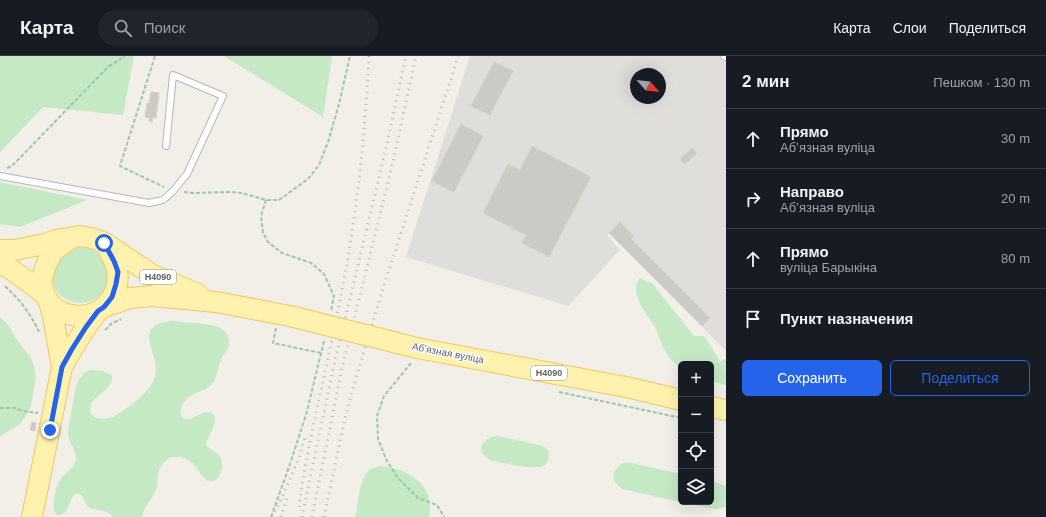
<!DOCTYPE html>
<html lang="ru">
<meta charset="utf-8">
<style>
body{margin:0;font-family:Arial,sans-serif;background:#20242c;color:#f1f3f6}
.controls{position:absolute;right:12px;bottom:12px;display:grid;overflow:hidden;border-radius:6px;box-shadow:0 4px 16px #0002}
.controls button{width:36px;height:36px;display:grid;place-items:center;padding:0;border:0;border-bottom:1px solid #363941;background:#171b24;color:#f1f3f6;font:20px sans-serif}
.compass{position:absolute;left:630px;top:12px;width:36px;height:36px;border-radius:50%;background:#171b24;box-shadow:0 4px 16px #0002;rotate:117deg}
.stop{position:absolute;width:12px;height:12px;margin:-9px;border:3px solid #2563eb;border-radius:50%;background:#fff}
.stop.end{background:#2563eb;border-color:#fff;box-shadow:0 1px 4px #0008}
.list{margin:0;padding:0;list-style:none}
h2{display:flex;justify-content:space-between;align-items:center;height:52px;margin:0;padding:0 16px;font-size:17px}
h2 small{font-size:13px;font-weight:400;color:#9ea1a6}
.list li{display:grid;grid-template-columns:26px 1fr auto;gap:12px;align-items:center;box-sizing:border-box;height:60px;padding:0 16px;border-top:1px solid #363941}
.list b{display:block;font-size:15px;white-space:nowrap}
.list p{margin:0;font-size:13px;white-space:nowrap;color:#9ea1a6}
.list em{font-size:13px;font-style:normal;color:#9ea1a6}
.actions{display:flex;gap:8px;padding:12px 16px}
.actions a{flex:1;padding:9px 0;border:1px solid #2563eb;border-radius:6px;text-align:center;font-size:14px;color:#2563eb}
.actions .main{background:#2563eb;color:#fff}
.icon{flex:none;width:22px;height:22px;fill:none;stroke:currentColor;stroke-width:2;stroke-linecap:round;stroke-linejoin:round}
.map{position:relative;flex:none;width:726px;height:461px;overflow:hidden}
header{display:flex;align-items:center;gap:24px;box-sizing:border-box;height:56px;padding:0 20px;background:#171b24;border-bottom:1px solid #363941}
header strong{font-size:19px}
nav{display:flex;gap:22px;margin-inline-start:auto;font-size:14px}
.search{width:280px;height:36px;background:#20242c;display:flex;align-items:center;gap:10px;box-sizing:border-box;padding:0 14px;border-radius:22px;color:#9ea1a6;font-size:15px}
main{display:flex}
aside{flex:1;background:#171b24}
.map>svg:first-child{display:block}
.industrial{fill:#e0deda;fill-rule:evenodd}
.green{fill:#c5e8c5}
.building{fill:#cccac5;stroke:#d6d1c6}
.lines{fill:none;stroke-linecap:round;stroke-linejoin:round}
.service-casing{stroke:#b5b8bc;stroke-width:8}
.primary-casing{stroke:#f2c960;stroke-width:22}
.path{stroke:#9cc7a9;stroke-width:2;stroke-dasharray:4 2;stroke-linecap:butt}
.service{stroke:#fff;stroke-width:6}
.primary{stroke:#fff2af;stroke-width:20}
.rail{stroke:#b6b7b8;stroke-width:3;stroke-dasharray:1 5;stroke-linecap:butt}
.primary-bridge-casing{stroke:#f2c960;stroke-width:22;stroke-linecap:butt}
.primary-bridge{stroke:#fff2af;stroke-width:20}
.route{stroke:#2563eb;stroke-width:5}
.labels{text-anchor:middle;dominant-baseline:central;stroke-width:3;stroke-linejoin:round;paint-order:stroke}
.shield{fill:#fff;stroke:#8f9295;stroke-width:1}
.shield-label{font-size:9px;font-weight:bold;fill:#5f6368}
.street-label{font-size:10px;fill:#5f6368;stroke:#fff}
</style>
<header>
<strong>Карта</strong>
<div class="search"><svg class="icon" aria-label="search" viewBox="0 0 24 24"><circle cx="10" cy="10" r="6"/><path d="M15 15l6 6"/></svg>Поиск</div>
<nav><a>Карта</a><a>Слои</a><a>Поделиться</a></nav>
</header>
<main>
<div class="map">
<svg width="726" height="461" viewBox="0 0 726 461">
<rect width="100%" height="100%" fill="#f1efe8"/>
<path class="industrial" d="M470,0H726V295L609,177L608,180L620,194L568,250L406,201ZM636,18H660V42H636Z"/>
<path class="green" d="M0,0H134L123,59L43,51L0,96Z
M224,0H332L323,61Z
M0,126L87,144L20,171L0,168Z
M52 219a28 28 0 1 1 56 0a28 28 0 1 1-56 0Z
M640,222L645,225L652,227L694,280H704L720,305L726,303V329L711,325V308H681V313L670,303L664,293L655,271L641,250L636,237V229Z
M0,261L7,267L15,281L31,302L34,311L36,321L31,350L26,360L20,368L2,379L0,382Z
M173,265C181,266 189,267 197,267C210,269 230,269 229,288C229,294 223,298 221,304C217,312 218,322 211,329C201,338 185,337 181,352C180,355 180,359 182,361C190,370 205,349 213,358C220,366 207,381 206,389C210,394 216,395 219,399C224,405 223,417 217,423C215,425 212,425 208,425C199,419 199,412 191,406C179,397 164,399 159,415C157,421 158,427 156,433C153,443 144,450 142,461H113C105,452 98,456 90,452C82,448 86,436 75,438C68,445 69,460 57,459C53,454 53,450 54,445C55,437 56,431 60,424C65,416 75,413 76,403C77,394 68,387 68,377C68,369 71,361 72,353C75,339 75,314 94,314C101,314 107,316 112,320C114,335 90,339 90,354C90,361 99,363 104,363C114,362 123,355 131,349C140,342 151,333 155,321C162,298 128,269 173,265Z
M497,380L539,389C545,391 549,393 549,399C549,403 547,408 543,410C536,414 503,407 493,405C475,399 479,382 497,380Z
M623,407H631L681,418V446H711V425L726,430V451L717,453L708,452L622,433C610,425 611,415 623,407Z
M380,410C408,412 436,429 429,461H355C358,449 359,427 366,418C369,413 374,411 380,410Z"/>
<path class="building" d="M494,6L513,15L490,59L471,50Z
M151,36L159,37L156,62L153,61L152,66L149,65V62L145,61L147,47L149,48Z
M461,68L483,80L454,136L432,125Z
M532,90L591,121L549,201L522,187L526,179L483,157L508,108L520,114Z
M692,92L697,97L685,108L680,103Z
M620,166L634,180L631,183L710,262L702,270L609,177Z
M32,366L36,367L35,375L30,374Z"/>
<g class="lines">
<g class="service-casing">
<path id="service" d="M724,0L726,1
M0,120L149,147L163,144L173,135L187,118L223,40L173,19L166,90"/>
</g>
<g class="primary-casing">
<path id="primary" d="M0,194H14L45,188L56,184L80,180L92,182L105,187L151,218L198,238
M0,208L9,212L30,227L45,239L49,246L57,254L67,258L77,260L88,259L98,255L104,251L130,242L153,240L216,246L290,260
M45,239L41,224L46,209L53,195L69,184
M49,246L53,261L62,311
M104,251C106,248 110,245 112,241C124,221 115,205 105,187
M417,292L631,332L681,344
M711,351L726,354
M32,461L62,311C73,291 84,273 98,255"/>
</g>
<path class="path" d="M155,0L120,110L164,131
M7,112L12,110L108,11L125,0
M184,136L192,137L231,136L242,137L266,144H279L308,123L319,109L328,86L339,48L350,0
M266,144L261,160L263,177L268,186L282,197L311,207L324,218L334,240L331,255
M5,230C20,244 31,258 39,276
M276,272L273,287L321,297
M105,274L111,268L121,263
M411,307L384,340L377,360L378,383L386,403L397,421L418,442L437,449L444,461
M559,336L681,362
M0,352H15L23,355L38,357
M271,461L289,411L306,359L324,285"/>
<use href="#service" class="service"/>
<use href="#primary" class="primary"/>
<path class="rail" d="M299,451C308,383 326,317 339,249C356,167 365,83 369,0
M272,461C286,434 298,407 306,378
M281,461L288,438
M302,461L334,309L383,105L406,0
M312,461L342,312L393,106L416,0
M324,461L344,367L352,335L386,223L452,20L458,0"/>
<g class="primary-bridge-casing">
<path id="primary-bridge" d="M290,260L417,292"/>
</g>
<use href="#primary-bridge" class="primary-bridge"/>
</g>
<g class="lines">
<path class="route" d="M50,374L62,311L72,293L86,271L98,255L104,251L112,241L116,228L118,216L114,205L104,187"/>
</g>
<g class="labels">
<g class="shield">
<rect x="140" y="214" width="36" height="14" rx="3"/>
<rect x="531" y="310" width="36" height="14" rx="3"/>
</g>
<g class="shield-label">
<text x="158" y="221">Н4090</text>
<text x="549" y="317">Н4090</text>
</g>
<g class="street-label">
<text transform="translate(448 297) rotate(11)">Абʼязная вуліца</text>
</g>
</g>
</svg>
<div class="controls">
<button>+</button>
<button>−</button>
<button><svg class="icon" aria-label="locate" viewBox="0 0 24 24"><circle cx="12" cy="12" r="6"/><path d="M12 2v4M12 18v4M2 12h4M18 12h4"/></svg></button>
<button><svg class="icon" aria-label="layers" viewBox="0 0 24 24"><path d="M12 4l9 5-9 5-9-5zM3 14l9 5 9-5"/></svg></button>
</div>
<svg class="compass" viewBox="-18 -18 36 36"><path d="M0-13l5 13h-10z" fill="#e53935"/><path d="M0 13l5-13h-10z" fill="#9ea1a6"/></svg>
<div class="stop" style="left:104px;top:187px"></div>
<div class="stop end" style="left:50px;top:374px"></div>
</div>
<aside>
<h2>2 мин<small>Пешком · 130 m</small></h2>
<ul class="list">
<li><svg class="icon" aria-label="ahead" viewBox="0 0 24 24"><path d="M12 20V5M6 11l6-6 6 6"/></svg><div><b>Прямо</b><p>Абʼязная вуліца</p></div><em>30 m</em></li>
<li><svg class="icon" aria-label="right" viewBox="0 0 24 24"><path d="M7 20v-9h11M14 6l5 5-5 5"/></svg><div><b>Направо</b><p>Абʼязная вуліца</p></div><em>20 m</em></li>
<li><svg class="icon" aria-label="ahead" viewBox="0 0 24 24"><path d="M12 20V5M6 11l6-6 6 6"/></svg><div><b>Прямо</b><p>вуліца Барыкіна</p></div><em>80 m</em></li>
<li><svg class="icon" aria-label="arrive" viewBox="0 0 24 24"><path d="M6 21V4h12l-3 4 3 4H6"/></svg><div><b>Пункт назначения</b></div></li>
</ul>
<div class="actions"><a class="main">Сохранить</a><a>Поделиться</a></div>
</aside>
</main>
